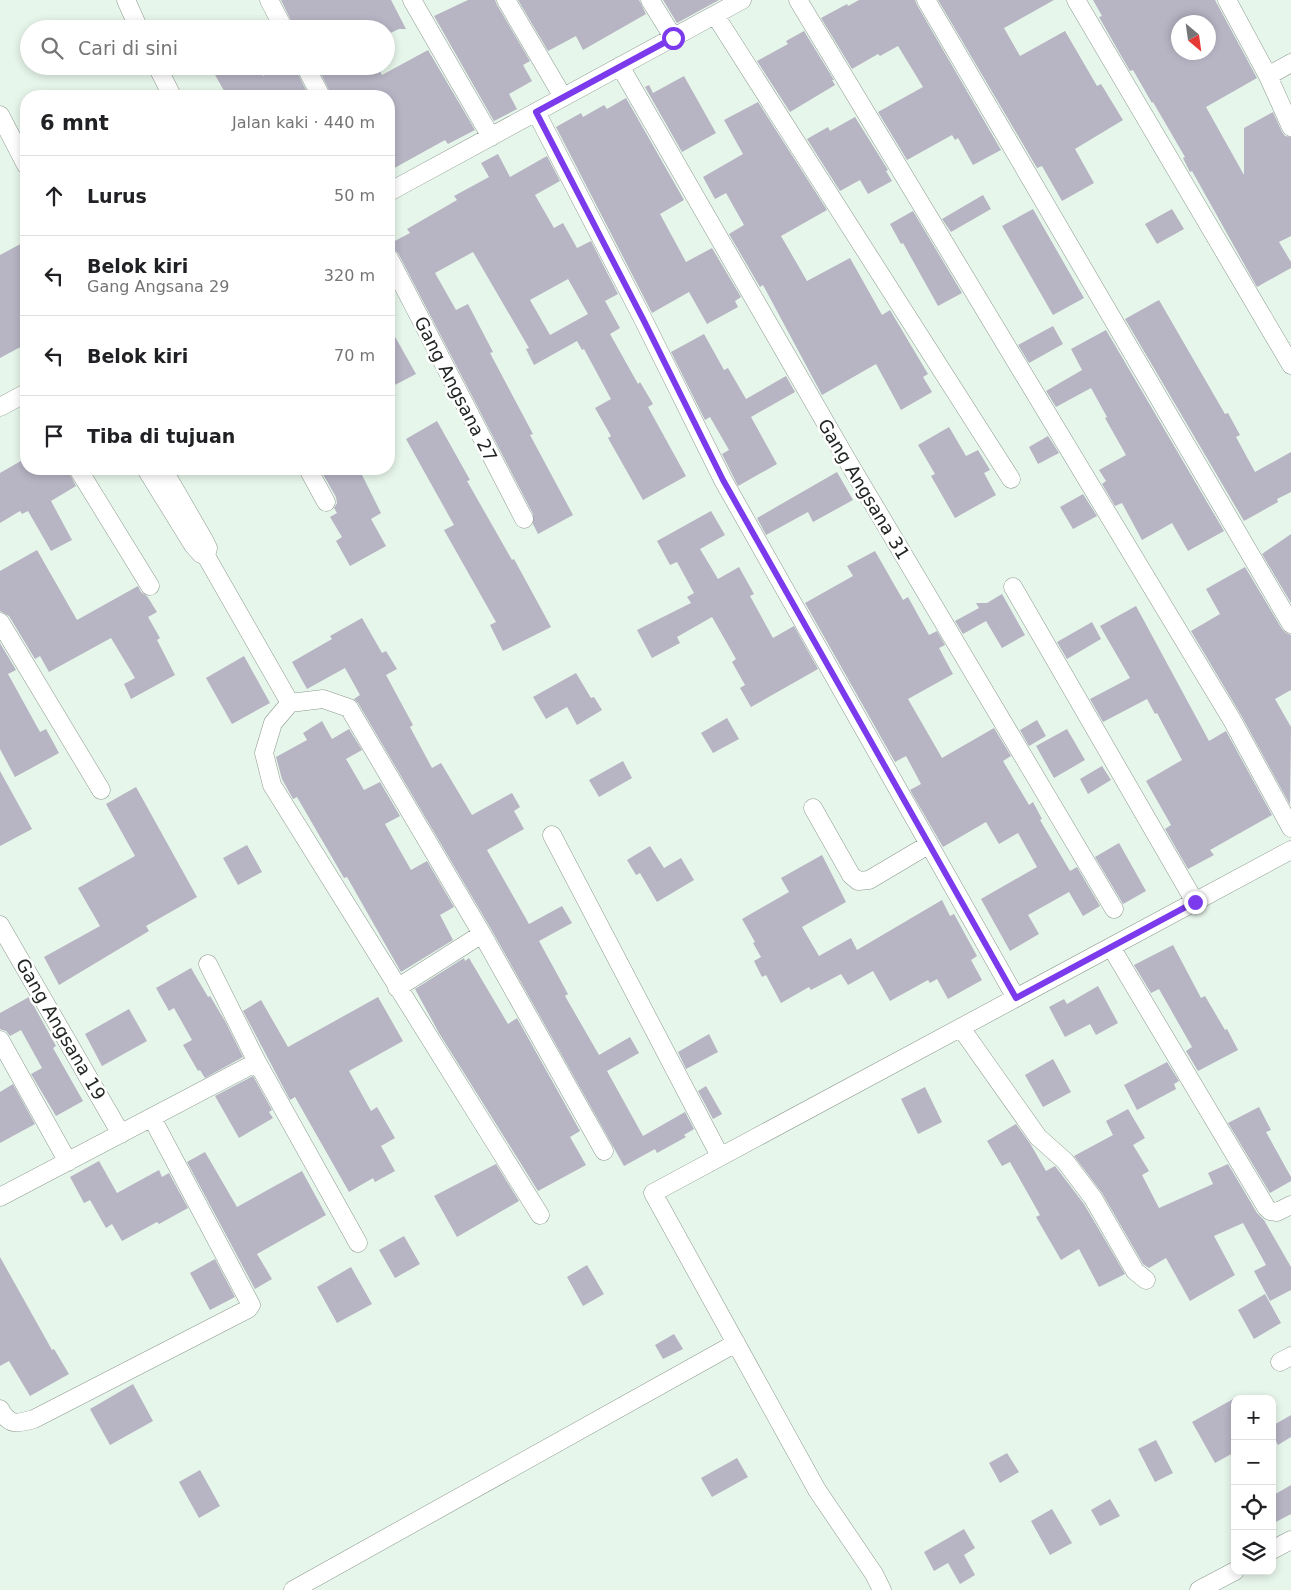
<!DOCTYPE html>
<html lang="id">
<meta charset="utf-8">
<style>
body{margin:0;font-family:"DejaVu Sans",sans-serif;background:#f2f2f2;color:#202124}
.controls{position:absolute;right:15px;bottom:15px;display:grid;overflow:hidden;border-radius:10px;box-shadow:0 2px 8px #0003}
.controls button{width:45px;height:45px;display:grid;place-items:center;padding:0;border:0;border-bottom:1px solid #e0e0e0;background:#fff;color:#202124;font:25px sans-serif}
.compass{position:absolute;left:1171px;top:15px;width:45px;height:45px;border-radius:50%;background:#fff;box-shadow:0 2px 8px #0003;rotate:151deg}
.stop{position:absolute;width:15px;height:15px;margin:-11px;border:4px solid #7c3aed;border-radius:50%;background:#fff}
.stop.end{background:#7c3aed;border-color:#fff;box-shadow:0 1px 5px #0008}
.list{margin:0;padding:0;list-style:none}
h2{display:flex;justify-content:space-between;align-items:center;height:65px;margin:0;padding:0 20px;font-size:21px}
h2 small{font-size:16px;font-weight:400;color:#757577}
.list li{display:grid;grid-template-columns:32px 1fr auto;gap:15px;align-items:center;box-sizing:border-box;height:80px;padding:0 20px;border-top:1px solid #e0e0e0}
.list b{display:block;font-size:19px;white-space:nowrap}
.list p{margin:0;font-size:16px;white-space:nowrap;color:#757577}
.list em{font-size:16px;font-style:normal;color:#757577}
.icon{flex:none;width:28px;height:28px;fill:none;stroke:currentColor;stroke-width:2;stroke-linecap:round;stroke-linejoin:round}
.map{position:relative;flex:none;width:1291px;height:1590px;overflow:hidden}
.search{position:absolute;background:#fff;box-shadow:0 2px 8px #0003;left:20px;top:20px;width:375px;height:55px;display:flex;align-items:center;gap:12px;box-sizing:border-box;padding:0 18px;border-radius:28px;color:#757577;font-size:19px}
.panel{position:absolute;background:#fff;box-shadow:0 2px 8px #0003;left:20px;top:90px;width:375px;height:385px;border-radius:20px}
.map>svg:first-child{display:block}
.building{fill:#b7b4c4;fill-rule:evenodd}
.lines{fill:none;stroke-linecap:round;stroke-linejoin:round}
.street-casing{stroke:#8b998e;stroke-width:19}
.street{stroke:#fff;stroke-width:18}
.route{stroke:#7c3aed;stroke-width:6}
.labels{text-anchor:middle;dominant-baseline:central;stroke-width:5;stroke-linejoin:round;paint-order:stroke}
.street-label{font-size:18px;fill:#212622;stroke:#fff}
</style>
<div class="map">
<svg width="1291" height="1590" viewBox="0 0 1291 1590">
<rect width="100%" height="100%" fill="#e7f6ea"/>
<path class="building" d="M281,0H391L406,29H399L386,35V29H295Z
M468,0H495L497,5L530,61L523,65L532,81L509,94L517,109L494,121L434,16Z
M518,0H639L646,14L583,50L576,36L548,51Z
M663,0H719L677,23Z
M859,0H915L917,5L1001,150L973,165L958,138L955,140L952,135L907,160L878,112L923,87L898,46L880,56L878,54L852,69L821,18L847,4L848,6Z
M938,0H1054L1004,28L1020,56L1065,31L1097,86L1101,84L1123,120L1075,149L1094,183L1062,201L1042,166L1037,168Z
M1093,0H1215L1257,78L1206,107L1244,175V128L1273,112L1282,132L1285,136L1291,137V236L1279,242L1291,262V268L1257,287L1192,171L1190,172L1183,158L1185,157L1153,102L1152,103L1133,70L1130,71L1119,52L1099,17L1102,16ZM1178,22H1208V52H1178Z
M804,31L834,80H832L835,85L790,112L757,61L788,44L786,41Z
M428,50L475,130L448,144L445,140L389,171V96H332L317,66H377L382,75Z
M210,66H258L263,76L280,66H294L309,96H227Z
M684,76L716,133L682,152L645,87L649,85L653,93Z
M626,98L684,200L660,214L686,262L712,248L741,297L735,301L738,307L707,324L689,292L652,313L556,127L581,113L583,117L604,105L607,109Z
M758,102L827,210L781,236L807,281L850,258L882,315L890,310L928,374L923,377L932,392L901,410L876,364L822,395L763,285L760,287L729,234L744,225L726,193L715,199L703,177L743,154L724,120Z
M855,117L888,170L886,171L892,181L868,194L860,180L840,191L807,139L828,127L830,131Z
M498,154L510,177L547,156L560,181L535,195L554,228L563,223L577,248L591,241L618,294L605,301L620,328L610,334L638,384L640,382L653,404L648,407L686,476L643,500L608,438L611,436L595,408L611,399L584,349L582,350L577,341L534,365L526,349L529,348L473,252L435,273L456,310L468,304L493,352L490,353L533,434L530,435L573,515L538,534L533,524V514L398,253L394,249L389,247V244L410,233L407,229L457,200L454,196L489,177L481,163ZM568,279L588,314L550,335L530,300Z
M983,195L991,209L951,232L942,219Z
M1033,209L1084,298L1053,315L1002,226Z
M1172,209L1184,229L1157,244L1145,224Z
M913,211L962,293L938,306L903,243L901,244L890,224Z
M26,241V344L0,358V255Z
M1159,300L1225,414L1228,413L1240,435L1236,437L1255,472L1291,452V492L1277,499L1278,502L1244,521L1125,319Z
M389,326L416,374L389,388Z
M1053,326L1063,344L1029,363L1018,345Z
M1106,330L1224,531L1188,551L1172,523L1142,540L1122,503L1115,506L1102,484L1106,481L1099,470L1126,455L1105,418L1107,417L1091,388L1056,407L1046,391L1082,370L1071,349Z
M704,334L724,370L728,368L746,399L786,376L795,392L751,417L777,464L738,486L722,454L729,450L710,417L705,420L671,352Z
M437,421L470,480L467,481L512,560L514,559L551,627L503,651L490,625L496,622L444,530L454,525L406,439Z
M949,427L966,456L978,450L990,470L984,473L996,495L955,518L931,476L935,474L918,445Z
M1048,436L1059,453L1038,464L1029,447Z
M26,458V469H67L76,486L51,501L72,540L51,551L28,511L22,514L20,511L0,523V473Z
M320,469H359L381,513L371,519L386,546L350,566L336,541L342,537L330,517L337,513L334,508L337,503L336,497Z
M837,472L853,500L813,522L808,512L766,535L757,518Z
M1083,494L1097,516L1073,529L1060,507Z
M711,511L725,535L700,549L718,579L739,567L754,594L750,596L773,638L794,626L818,669L751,707L740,688L745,685L732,662L736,659L712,617L677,637L680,643L652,658L637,630L691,603L687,597L694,593L677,562L670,565L657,541Z
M1291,534V603L1262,554Z
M37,550L77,620L138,586L141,592L147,596L157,612L148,617L160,638L157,640L175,675L131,699L124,684L135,678L111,638L49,672L40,656L35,659L9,616L0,611V571Z
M875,551L903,600L908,597L929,635L937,631L945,645L939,648L953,674L908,699L942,758L994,728L1011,756L1003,761L1029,805L1033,802L1042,819L1040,820L1070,871L1077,867L1100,906L1083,916L1069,892L1028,915L1039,934L1010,951L981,899L1037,867L1018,833L999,844L986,822L943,847L910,790L921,784L906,756L895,762L805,603L853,576L847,566Z
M1245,567L1282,629L1286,633L1291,635V690L1275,699L1291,727L1290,805L1241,715L1191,631L1220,614L1206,589Z
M1002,594L1025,635L1002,648L986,621L963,634L955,621L979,608L976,603H987Z
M1136,606L1209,741L1226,731L1272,815L1210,850L1214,855L1188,869L1165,829L1171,825L1146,781L1182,760L1157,713L1155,714L1147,699L1103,722L1090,699L1130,678L1100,626Z
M362,618L382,653L386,651L397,669L386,675L413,725L410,727L432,768L441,763L472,815L512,793L520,807L514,811L524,829L487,850L529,924L562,906L572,923L539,941L568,994L565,996L599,1055L630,1037L639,1053L607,1071L643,1136L685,1112L694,1129L684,1135L686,1137L657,1153L655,1149L624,1166L491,929L358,703L354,699L360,695L345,668L307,689L292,662L332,639L330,636Z
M1092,622L1101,639L1067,659L1057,642Z
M0,643L16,670L8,674L40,732L46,729L59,753L15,777L0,749Z
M244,656L270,703L232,724L206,678Z
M576,673L591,698L594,697L602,710L577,725L567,707L546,719L533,697Z
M727,718L739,739L713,753L701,733Z
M1037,720L1046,736L1029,746L1020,730Z
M322,721L332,739L349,729L362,750L346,759L364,790L380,782L400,816L385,824L411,870L427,861L454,907L440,915L453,940L401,972L347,877L344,878L297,797L293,799L282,779L276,757L307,740L303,733Z
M1067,729L1085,760L1054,778L1036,746Z
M623,761L632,778L599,797L589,780Z
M1102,766L1111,780L1088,794L1080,779Z
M0,771L32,829L0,846Z
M136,787L197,897L146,926L149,931L59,985L44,957L100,926L78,888L135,856L106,804Z
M1119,843L1146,891L1123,904L1095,857Z
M247,845L262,872L238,885L223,858Z
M650,846L664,868L681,858L694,880L657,902L640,873L636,875L627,860Z
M822,855L846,902L802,927L819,956L851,938L857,950L942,900L950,916L954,914L977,956L971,960L982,980L948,999L937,979L930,983L928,980L890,1001L873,971L848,985L841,974L811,990L809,987L781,1003L766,975L762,977L754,961L761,957L753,943L755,942L742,919L789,892L781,878Z
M1173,945L1201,998L1205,996L1225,1030L1227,1029L1238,1050L1198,1071L1186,1051L1192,1047L1159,989L1151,993L1134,965Z
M464,958L465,961L469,958L508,1024L517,1018L580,1131L570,1137L586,1165L538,1191L439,1033L415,989Z
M191,968L208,997L210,996L225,1021L243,1057L205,1078L200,1070L198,1071L183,1045L192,1040L174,1008L169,1011L156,988Z
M1098,986L1118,1023L1096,1035L1090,1024L1065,1037L1049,1007L1064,999L1067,1004Z
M29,997L56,1046L53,1048L83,1101L56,1116L31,1074L42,1068L21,1030L10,1036L6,1031L0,1029V1013Z
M378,997L403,1041L349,1071L371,1111L377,1107L395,1138L381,1146L395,1171L375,1182L373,1178L349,1192L295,1097L290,1100L243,1011L261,1000L288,1047Z
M129,1009L147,1041L102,1066L85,1034Z
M709,1034L718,1052L686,1069L678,1052Z
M1053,1059L1071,1092L1043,1107L1025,1075Z
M1167,1062L1179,1081L1174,1084L1176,1089L1137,1110L1124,1085Z
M253,1076L272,1110L269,1112L273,1118L239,1138L215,1096Z
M13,1084L35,1124L0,1143V1092Z
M706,1086L722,1114L713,1119L698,1091Z
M925,1087L942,1122L918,1134L901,1099Z
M1259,1107L1271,1130L1266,1132L1291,1177V1181L1270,1193L1228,1123Z
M1128,1109L1145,1138L1133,1145L1149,1171L1142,1175L1159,1208L1213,1184L1208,1173L1228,1164L1257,1213L1264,1220L1291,1267V1290L1270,1301L1254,1271L1266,1265L1243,1223L1214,1236L1235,1275L1190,1301L1166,1258L1149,1268L1143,1264L1102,1193L1074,1156L1113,1135L1106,1121Z
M1016,1124L1031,1145L1046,1171L1055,1166L1084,1204L1125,1274L1099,1287L1079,1249L1061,1260L1036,1217L1040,1215L1010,1162L1002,1166L987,1141Z
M205,1152L237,1207L302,1171L326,1215L257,1254L272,1279L255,1289L187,1162Z
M99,1161L117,1193L159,1170L162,1177L169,1173L188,1208L159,1224L157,1222L122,1241L112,1224L106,1228L90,1200L84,1203L70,1177Z
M496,1164L519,1201L457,1237L434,1196Z
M404,1236L420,1264L395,1278L379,1250Z
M0,1257L52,1350L54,1349L69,1374L30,1396L9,1361L0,1366Z
M215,1259L235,1297L210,1310L190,1273Z
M587,1265L604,1294L583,1306L567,1277Z
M351,1267L372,1304L337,1323L317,1287Z
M1265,1294L1281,1323L1254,1339L1238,1310Z
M674,1334L683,1349L663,1359L655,1345Z
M133,1384L153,1421L110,1445L90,1409Z
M1235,1398V1452L1215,1463L1192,1422Z
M1291,1415V1437L1278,1445L1272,1434V1426Z
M1156,1440L1173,1473L1155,1482L1138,1449Z
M1007,1453L1019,1472L1000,1483L989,1463Z
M737,1458L748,1477L712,1497L701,1478Z
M200,1470L220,1506L199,1518L179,1482Z
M1291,1485V1514L1272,1524V1496Z
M1110,1499L1120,1516L1100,1526L1091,1510Z
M1052,1509L1072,1543L1050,1555L1031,1521Z
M964,1529L975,1548L964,1555L975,1575L960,1584L948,1563L934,1571L924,1552Z"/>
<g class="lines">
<g class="street-casing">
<path id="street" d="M126,0L139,29
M269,0L284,29
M412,0L491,137
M506,0L563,97
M650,0L673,37
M798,0L1232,720L1291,828
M926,0L1291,624
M1076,0L1291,365
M1227,0L1268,76L1291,127
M715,15L1011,479
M157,66L172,96
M305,66L321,96
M620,66L847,460L1114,909
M1268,76L1291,63
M536,112L644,321L723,480L1016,998
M0,115L26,165
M389,192L742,0
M389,258L524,519
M0,407L26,393
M78,469L150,586
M146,469L193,545L201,554L206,556L290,703L323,699L349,708L482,934L604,1151
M163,469L204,540L208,548L206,556
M308,469L326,502
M1013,587L1195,902
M0,622L101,790
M290,703L273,723L264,753L272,785L540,1215
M813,808L851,875L858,881L869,880L928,845
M552,835L720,1156
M0,925L121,1134
M1111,947L1266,1207L1270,1211L1277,1212L1291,1205
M208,964L257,1062
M397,988L482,934
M961,1028L1038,1137L1065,1161L1093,1198L1135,1271L1146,1280
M0,1040L68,1162
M0,1197L257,1062L358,1243
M1280,1362L1291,1356
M0,1409C9,1426 17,1424 34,1419L248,1309L251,1305L152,1118
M1272,1550L1291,1540
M293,1590L736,1343
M882,1590L874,1574L817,1490L653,1193L1291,850
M1199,1590L1235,1571"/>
</g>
<use href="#street" class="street"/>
</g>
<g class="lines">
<path class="route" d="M673,38L536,112L644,321L723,480L1016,998L1195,902"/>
</g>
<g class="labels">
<g class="street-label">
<text transform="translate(456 389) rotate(63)">Gang Angsana 27</text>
<text transform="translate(864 489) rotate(59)">Gang Angsana 31</text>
<text transform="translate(61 1029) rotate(60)">Gang Angsana 19</text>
</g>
</g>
</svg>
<div class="controls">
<button>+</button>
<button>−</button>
<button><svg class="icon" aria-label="locate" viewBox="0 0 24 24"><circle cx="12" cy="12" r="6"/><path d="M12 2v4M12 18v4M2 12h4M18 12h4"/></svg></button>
<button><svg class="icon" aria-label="layers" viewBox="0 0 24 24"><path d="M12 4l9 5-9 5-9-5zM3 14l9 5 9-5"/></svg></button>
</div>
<svg class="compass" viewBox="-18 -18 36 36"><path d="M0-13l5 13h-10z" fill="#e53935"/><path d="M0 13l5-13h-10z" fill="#757577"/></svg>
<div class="stop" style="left:673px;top:38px"></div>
<div class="stop end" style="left:1195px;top:902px"></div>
<div class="search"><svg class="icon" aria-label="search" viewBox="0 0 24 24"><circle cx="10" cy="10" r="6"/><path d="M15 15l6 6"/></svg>Cari di sini</div>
<section class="panel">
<h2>6 mnt<small>Jalan kaki · 440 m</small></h2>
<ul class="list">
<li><svg class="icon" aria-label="ahead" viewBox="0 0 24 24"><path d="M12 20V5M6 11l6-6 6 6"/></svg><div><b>Lurus</b></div><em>50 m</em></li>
<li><svg class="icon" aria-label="left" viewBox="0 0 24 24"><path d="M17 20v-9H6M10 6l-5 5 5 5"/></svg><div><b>Belok kiri</b><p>Gang Angsana 29</p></div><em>320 m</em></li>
<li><svg class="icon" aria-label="left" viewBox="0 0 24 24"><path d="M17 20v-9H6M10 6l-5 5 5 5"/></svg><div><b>Belok kiri</b></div><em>70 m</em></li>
<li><svg class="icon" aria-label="arrive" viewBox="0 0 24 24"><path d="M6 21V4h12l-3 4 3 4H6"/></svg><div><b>Tiba di tujuan</b></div></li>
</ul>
</section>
</div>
